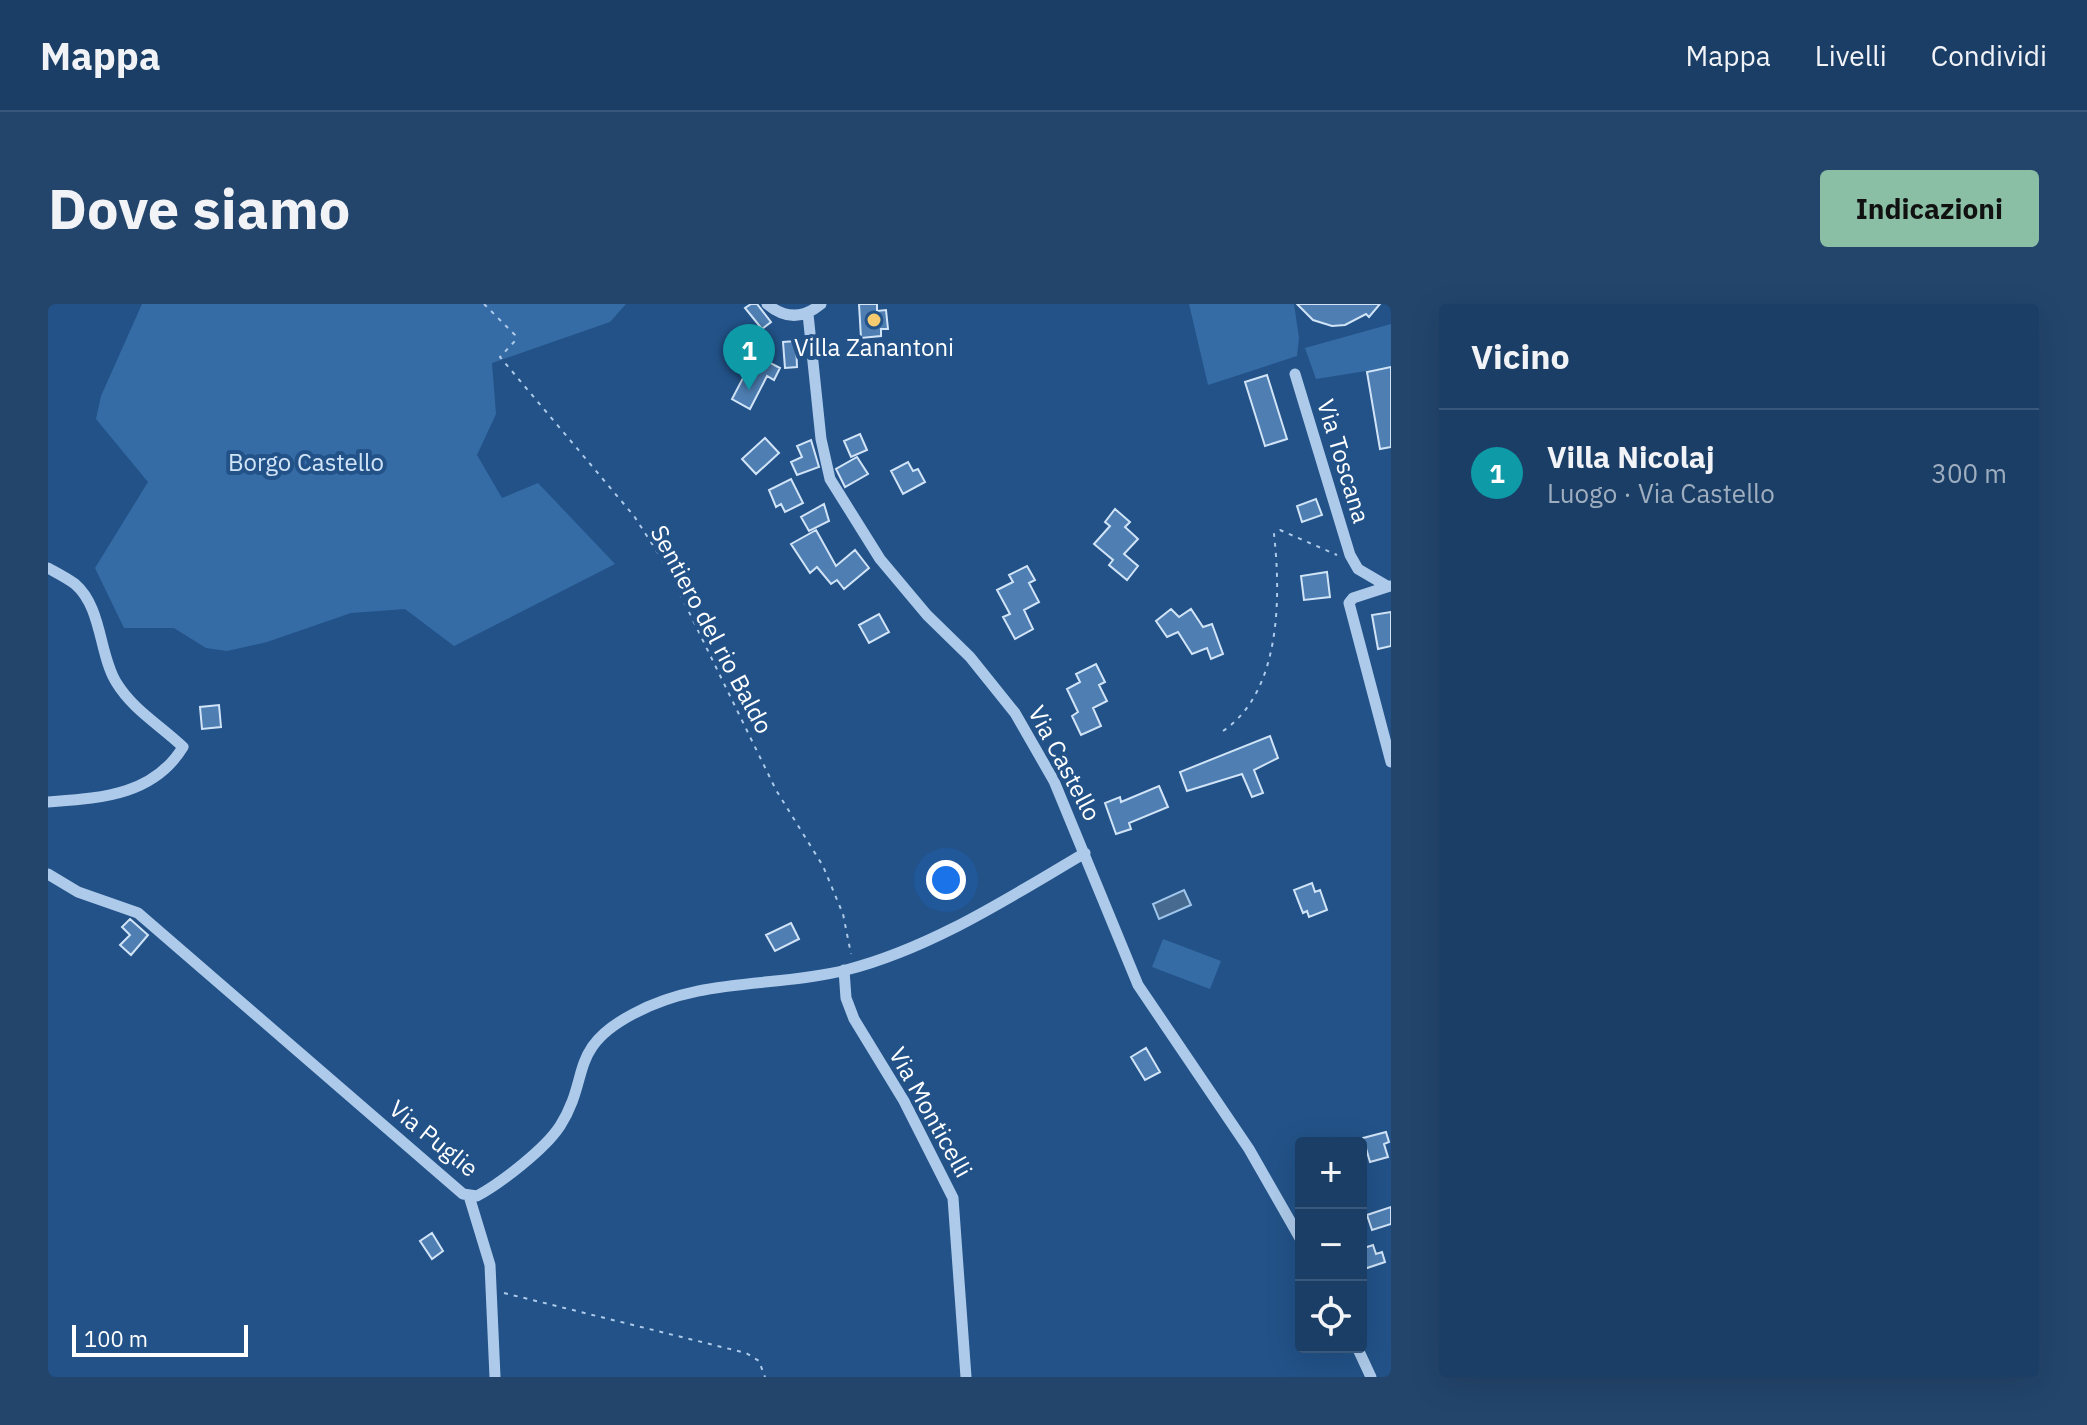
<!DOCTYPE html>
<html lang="it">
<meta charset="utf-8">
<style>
body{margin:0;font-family:"IBM Plex Sans",sans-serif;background:#23456c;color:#f1f3f6}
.controls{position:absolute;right:24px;bottom:24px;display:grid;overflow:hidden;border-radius:8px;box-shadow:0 8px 32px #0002}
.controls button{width:72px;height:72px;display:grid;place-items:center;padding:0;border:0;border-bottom:2px solid #38577a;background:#1a3e66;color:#f1f3f6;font:40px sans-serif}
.scale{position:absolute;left:24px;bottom:20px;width:176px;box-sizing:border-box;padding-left:8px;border:4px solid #fff;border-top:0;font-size:22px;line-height:28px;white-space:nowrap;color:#fff;-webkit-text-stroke:6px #225288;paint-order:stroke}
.you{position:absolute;left:898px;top:576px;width:28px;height:28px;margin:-20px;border:6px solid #fff;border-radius:50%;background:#1a73e8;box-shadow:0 0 0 12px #1a73e833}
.badge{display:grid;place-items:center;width:52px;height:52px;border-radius:50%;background:#8abfa5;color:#fff;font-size:26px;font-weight:700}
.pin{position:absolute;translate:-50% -66px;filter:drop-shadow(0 2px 4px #0008)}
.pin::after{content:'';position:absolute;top:42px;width:28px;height:24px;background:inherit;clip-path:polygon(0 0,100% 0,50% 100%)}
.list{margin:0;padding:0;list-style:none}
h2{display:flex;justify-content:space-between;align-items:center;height:104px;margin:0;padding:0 32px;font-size:34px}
h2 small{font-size:26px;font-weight:400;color:#9faebf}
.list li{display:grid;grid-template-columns:52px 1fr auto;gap:24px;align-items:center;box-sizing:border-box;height:128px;padding:0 32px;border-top:2px solid #38577a}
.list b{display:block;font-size:30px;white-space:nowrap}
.list p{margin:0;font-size:26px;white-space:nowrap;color:#9faebf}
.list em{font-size:26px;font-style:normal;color:#9faebf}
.icon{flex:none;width:44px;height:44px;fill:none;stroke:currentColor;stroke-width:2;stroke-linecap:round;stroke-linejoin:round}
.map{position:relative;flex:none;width:1343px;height:1073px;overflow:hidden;border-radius:8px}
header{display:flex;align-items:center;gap:48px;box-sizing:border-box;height:112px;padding:0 40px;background:#1a3e66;border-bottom:2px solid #38577a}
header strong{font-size:38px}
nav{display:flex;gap:44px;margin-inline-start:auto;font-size:28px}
.intro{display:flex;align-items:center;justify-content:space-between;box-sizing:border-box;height:192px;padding:0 48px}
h1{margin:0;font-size:56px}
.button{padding:20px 36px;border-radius:8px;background:#8abfa5;color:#111;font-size:28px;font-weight:700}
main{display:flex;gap:48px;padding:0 48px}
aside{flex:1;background:#1a3e66;border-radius:8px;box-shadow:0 8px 32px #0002}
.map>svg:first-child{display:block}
.green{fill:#366ca5}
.water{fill:#476a90;stroke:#a0c6eb;stroke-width:2}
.building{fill:#4e7eb2;stroke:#d1e4f7;stroke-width:2}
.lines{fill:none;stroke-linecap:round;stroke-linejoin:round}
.path{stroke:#adcaea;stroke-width:2;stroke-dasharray:4 6;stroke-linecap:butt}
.minor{stroke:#adcaea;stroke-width:11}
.poi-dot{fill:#f6ca6e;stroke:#225288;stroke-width:3}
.labels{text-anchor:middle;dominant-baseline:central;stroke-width:8;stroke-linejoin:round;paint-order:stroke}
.poi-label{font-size:24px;fill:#fff;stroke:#225288}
.street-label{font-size:24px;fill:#fff;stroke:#225288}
.park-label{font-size:24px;fill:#d1e4f7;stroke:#225288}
</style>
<header>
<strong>Mappa</strong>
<nav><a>Mappa</a><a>Livelli</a><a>Condividi</a></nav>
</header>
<div class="intro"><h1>Dove siamo</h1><a class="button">Indicazioni</a></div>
<main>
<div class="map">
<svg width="1343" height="1073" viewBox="0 0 1343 1073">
<rect width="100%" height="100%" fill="#225288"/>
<path class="green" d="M94,0H578L562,18L444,59L448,110L429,151L454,194L490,179L567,260L406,342L357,305L303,309L219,338L179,347L158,344L126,324H76L47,264L100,178L48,115L53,92Z
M1141,0H1246L1251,34L1249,52L1160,81Z
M1343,20V63L1268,75L1257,44Z
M1115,635L1173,657L1162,685L1104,663Z"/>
<path class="water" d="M1136,586L1143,601L1111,615L1105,600Z"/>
<path class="building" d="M703,0H709L723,18L714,25L697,4Z
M811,0H829V7L838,6L840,25H833V32L813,34Z
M1249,0H1332L1321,13L1318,10L1297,21L1284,22L1265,16Z
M748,37L749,63L737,64L735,38Z
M707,51L732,64L726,76L719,72L702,105L684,95Z
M1343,63V143L1332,145L1319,68Z
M1219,71L1239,135L1217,142L1197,78Z
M812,130L819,146L803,153L796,137Z
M717,134L731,149L708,170L694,155Z
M763,136L771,163L749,171L743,158L754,153L749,142Z
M809,153L820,170L797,183L788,165Z
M860,158L865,167L870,165L877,178L855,190L843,167Z
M743,175L755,199L737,208L733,200L728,203L721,186Z
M1268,195L1274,211L1254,218L1249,202Z
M776,200L781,217L761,227L753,213Z
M1067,205L1082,218L1077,223L1090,235L1076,250L1090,262L1079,276L1061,261L1065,256L1046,240L1062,222L1057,218Z
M768,226L788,262L807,246L821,264L796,285L789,276L783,280L769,263L762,269L743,240Z
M979,262L987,276L981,279L991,298L976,306L985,325L967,335L955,313L962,310L949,286L965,278L961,271Z
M1279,268L1282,293L1256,296L1253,272Z
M1123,305L1131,313L1143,305L1155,323L1164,320L1175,350L1163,355L1159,344L1144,350L1130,328L1119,333L1108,317Z
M1343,308V342L1330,345L1324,311Z
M831,310L841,328L821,339L811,321Z
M1048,360L1057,378L1051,381L1059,397L1045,404L1053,422L1033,431L1024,412L1030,408L1019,385L1032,378L1028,370Z
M171,401L173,423L154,425L152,403Z
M1222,432L1230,454L1206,466L1215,489L1204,493L1194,470L1139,487L1132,468Z
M1111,482L1120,503L1081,519L1083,525L1068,530L1057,499L1072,493L1073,498Z
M1264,579L1267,588L1272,586L1279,606L1261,613L1259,607L1255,609L1246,586Z
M82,615L100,631L83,651L72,641L82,631L74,623Z
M743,619L751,635L727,647L718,631Z
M1098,744L1112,768L1097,776L1083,753Z
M1338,828L1341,838L1336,840L1340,853L1322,858L1315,834Z
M1343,903V920L1324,926L1319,911Z
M384,929L395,947L384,955L372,937Z
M1325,941L1328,950L1334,948L1337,958L1313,966V945Z"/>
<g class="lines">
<path class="path" d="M436,0L467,31L466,38L452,53L586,212L619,263L728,486L775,562L795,610L803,650
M1175,427C1233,388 1233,293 1226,230L1232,226L1289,251
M456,989L698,1049L711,1057L717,1073"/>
<path class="minor" d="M719,0C737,15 755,15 773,0
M760,10L773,135L782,175L832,255L879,311L922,353L967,409L1006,477L1090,681L1201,845L1253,936
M1247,70L1302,251L1310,265L1339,282
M0,264C9,269 19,274 27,280C54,303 51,350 68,378C85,406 112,421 135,443C105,492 52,494 0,498
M1342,282L1305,294L1301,299L1343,458
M0,570L30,588L90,609L415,890L429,892C453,879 497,845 512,822C543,773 519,745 585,710C652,673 727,684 798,666C884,644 962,593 1037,549
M796,666L798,694L806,715L856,797L905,894L918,1073
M421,892L442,961L447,1073
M1309,1043L1323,1073"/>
</g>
<circle class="poi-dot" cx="826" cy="16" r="8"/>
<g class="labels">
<g class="poi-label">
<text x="826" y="43">Villa Zanantoni</text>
</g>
<g class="street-label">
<text transform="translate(1296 157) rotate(73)">Via Toscana</text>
<text transform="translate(664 325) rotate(62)">Sentiero del rio Baldo</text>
<text transform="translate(1017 459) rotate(62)">Via Castello</text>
<text transform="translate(883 808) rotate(61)">Via Monticelli</text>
<text transform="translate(386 834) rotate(39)">Via Puglie</text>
</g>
<g class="park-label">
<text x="258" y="158">Borgo Castello</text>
</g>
</g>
</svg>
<div class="controls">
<button>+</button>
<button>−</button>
<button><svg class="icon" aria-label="locate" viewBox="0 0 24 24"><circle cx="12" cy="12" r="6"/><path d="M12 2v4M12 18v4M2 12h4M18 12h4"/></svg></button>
</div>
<div class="scale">100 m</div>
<div class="you"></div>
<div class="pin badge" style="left:701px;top:86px;background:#0f9aa8">1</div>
</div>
<aside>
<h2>Vicino<small></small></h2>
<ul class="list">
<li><span class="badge" style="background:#0f9aa8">1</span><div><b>Villa Nicolaj</b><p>Luogo · Via Castello</p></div><em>300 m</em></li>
</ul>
</aside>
</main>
